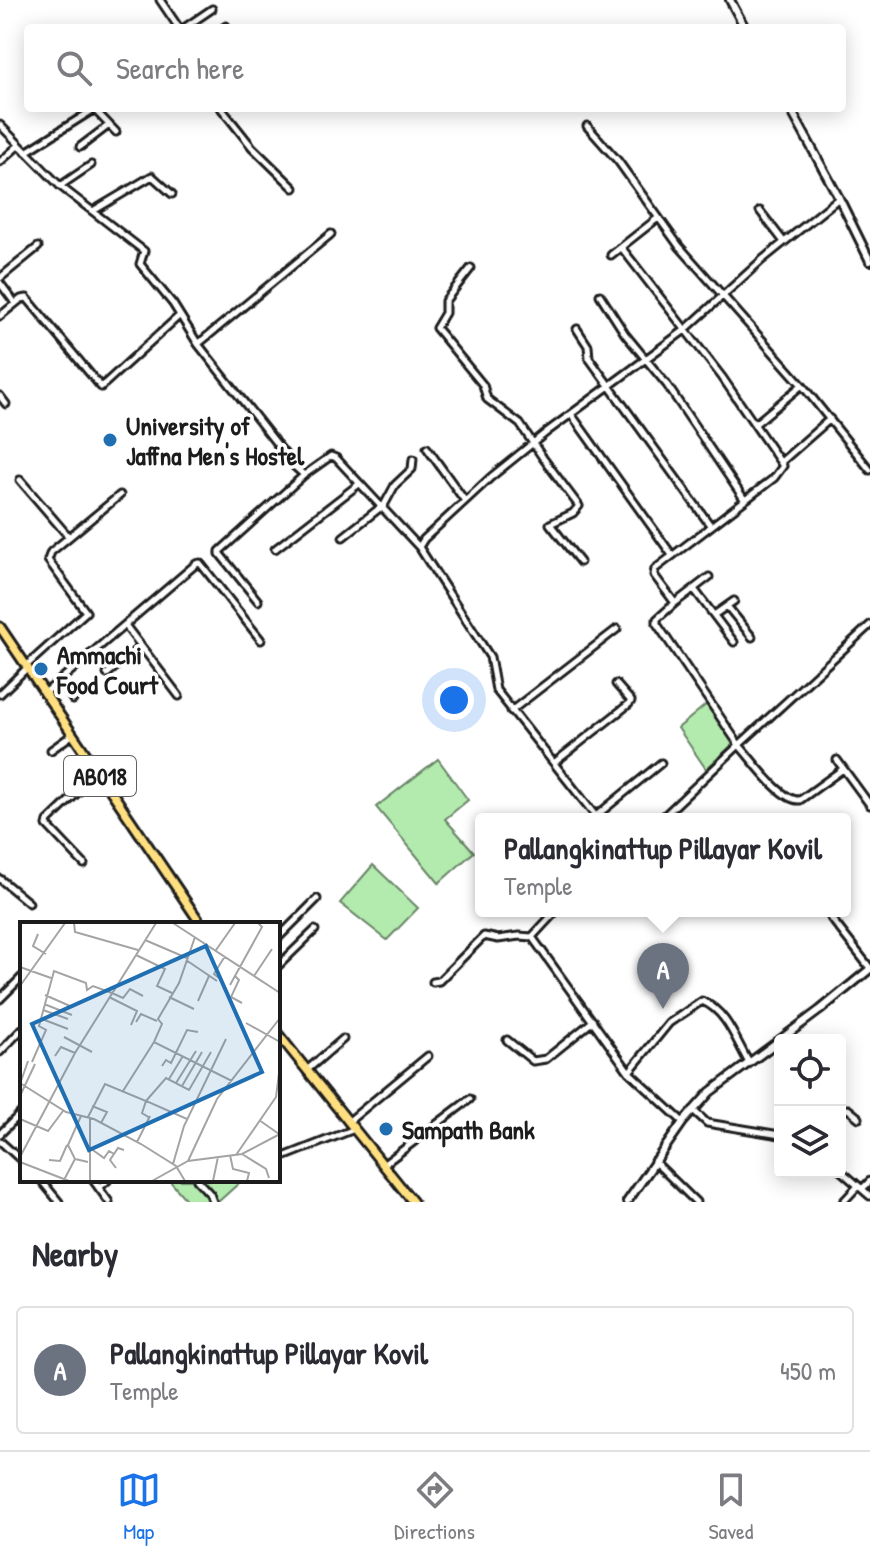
<!DOCTYPE html>
<style>
body{margin:0;font-family:"Patrick Hand",sans-serif;background:#f2f2f3;color:#2b2b33}
.controls{position:absolute;right:24px;bottom:24px;display:grid;overflow:hidden;border-radius:8px;box-shadow:0 4px 20px #0003}
.controls button{width:72px;height:72px;display:grid;place-items:center;padding:0;border:0;border-bottom:2px solid #e1e1e2;background:#fff;color:#2b2b33;font:40px sans-serif}
.you{position:absolute;left:454px;top:700px;width:28px;height:28px;margin:-20px;border:6px solid #fff;border-radius:50%;background:#1a73e8;box-shadow:0 0 0 12px #1a73e833}
.badge{display:grid;place-items:center;width:52px;height:52px;border-radius:50%;background:#1a73e8;color:#fff;font-size:26px;font-weight:700}
.pin{position:absolute;translate:-50% -66px;filter:drop-shadow(0 2px 4px #0008)}
.pin::after{content:'';position:absolute;top:42px;width:28px;height:24px;background:inherit;clip-path:polygon(0 0,100% 0,50% 100%)}
.popup{position:absolute;left:475px;top:813px;width:376px;height:104px;box-sizing:border-box;display:grid;place-content:center;border-radius:8px;background:#fff;filter:drop-shadow(0 2px 6px #0005);font-size:26px;white-space:nowrap;color:#7c7c81}
.popup b{font-size:30px;color:#2b2b33}
.popup::after{content:'';position:absolute;left:50%;top:100%;margin-left:-16px;border:16px solid transparent;border-top-color:#fff}
.list{margin:0;padding:0;list-style:none}
h2{display:flex;justify-content:space-between;align-items:center;height:104px;margin:0;padding:0 32px;font-size:34px}
h2 small{font-size:26px;font-weight:400;color:#7c7c81}
.list li{display:grid;grid-template-columns:52px 1fr auto;gap:24px;align-items:center;box-sizing:border-box;height:128px;margin:0 16px 16px;padding:0 16px;border:2px solid #e1e1e2;border-radius:8px}
.list b{display:block;font-size:30px;white-space:nowrap}
.list p{margin:0;font-size:26px;white-space:nowrap;color:#7c7c81}
.list em{font-size:26px;font-style:normal;color:#7c7c81}
.icon{flex:none;width:44px;height:44px;fill:none;stroke:currentColor;stroke-width:2;stroke-linecap:round;stroke-linejoin:round}
.map{position:relative;flex:none;width:870px;height:1202px;overflow:hidden}
.search{position:absolute;background:#fff;box-shadow:0 4px 20px #0003;left:24px;right:24px;top:24px;height:88px;display:flex;align-items:center;gap:20px;box-sizing:border-box;padding:0 28px;border-radius:8px;color:#7c7c81;font-size:30px}
.sheet{height:248px;background:#fff}
nav{display:flex;justify-content:space-around;align-items:center;box-sizing:border-box;height:112px;border-top:2px solid #e1e1e2;background:#fff;font-size:22px;color:#7c7c81}
nav a{display:grid;justify-items:center;gap:4px}
nav .on{color:#1a73e8}
.map>svg:first-child{display:block}
.green{fill:#b3ebaf;stroke:#688466;stroke-width:2}
.lines{fill:none;stroke-linecap:round;stroke-linejoin:round}
.minor-casing{stroke:#1c1c1c;stroke-width:11}
.tertiary-casing{stroke:#1c1c1c;stroke-width:12}
.primary-casing{stroke:#1c1c1c;stroke-width:13}
.minor{stroke:#fff;stroke-width:5}
.tertiary{stroke:#fff;stroke-width:6}
.primary{stroke:#ffdf80;stroke-width:7}
.poi-dot{fill:#1f6fb2;stroke:#fff;stroke-width:3}
.labels{text-anchor:middle;dominant-baseline:central;stroke-width:7;stroke-linejoin:round;paint-order:stroke}
.shield{fill:#fff;stroke:#606060;stroke-width:2}
.shield-label{font-size:24px;font-weight:bold;fill:#1c1c1c}
.poi-label{font-size:26px;font-weight:bold;fill:#1c1c1c;stroke:#fff;text-anchor:start}
.inset-road{fill:none;stroke:#a4a4a4;stroke-width:2}
.view{fill:#1f6fb2;fill-opacity:0.15;stroke:#1f6fb2;stroke-width:4}
.inset-edge{fill:none;stroke:#1c1c1c;stroke-width:4}
</style>
<div class="map">
<svg width="870" height="1202" viewBox="0 0 870 1202">
<rect width="100%" height="100%" fill="#fff"/>
<filter id="ink" filterUnits="userSpaceOnUse"><feTurbulence type="fractalNoise" baseFrequency=".0125" numOctaves="2"/><feDisplacementMap in="SourceGraphic" scale="16" xChannelSelector="R" yChannelSelector="G"/><feConvolveMatrix kernelMatrix="1 2 1 2 8 2 1 2 1" color-interpolation-filters="sRGB"/></filter>
<g filter="url(#ink)">
<path class="green" d="M708,703L733,744L706,769L678,728Z
M438,759L468,800L445,819L474,852L439,883L376,807Z
M373,865L418,908L387,940L340,903Z
M169,1180H237L239,1183L218,1202H188Z"/>
<g class="lines">
<g class="minor-casing">
<path id="minor" d="M160,0L179,28
M184,28L212,9
M223,28L226,26
M221,108L252,147L294,188
M94,109L116,132
M0,125L60,186L144,251L140,264L173,304L198,344L295,467L304,475L331,456L336,458L419,547
M587,126L618,161L679,246L802,385L870,470
M80,147L109,125
M26,152L96,108
M0,162L19,145
M60,186L91,165
M93,211L152,176L172,194
M760,211L784,242
M621,247L722,377L783,466L774,478L655,569L654,575L675,603L657,619V624L739,745L870,625
M611,255L658,218
M471,268L445,301V313L436,328L483,385L487,399L520,424L543,458L579,506L573,513L550,524L580,562
M0,278L38,247
M0,283L15,303
M600,295L625,334L667,385L744,499
M0,316L21,299L27,298L101,387L179,316
M577,329L588,346L589,358L710,525
M198,344L331,234
M0,396L6,404
M571,414L672,555
M755,424L802,385
M427,448L465,501
M781,462L830,419
M20,480L69,537
M382,509L395,485L412,469L413,459
M343,537L381,507
M275,549L359,484
M694,589L734,642
M258,601L220,554V551L304,475
M675,603L709,577
M727,606L752,637
M714,615L734,601
M125,625L179,696
M26,666L86,612L48,560L51,552L120,495
M107,674L141,646
M60,680L73,700
M45,693L196,564L200,563L261,640
M0,694L27,668
M511,711L617,629
M51,750L72,735
M837,760L870,805
M554,763L629,704L631,701L616,684
M596,816L661,763
M598,819L496,690L490,657L419,547L424,539L491,477L548,431L685,330L762,260L839,198
M661,819L739,745C752,759 781,802 800,800L843,769
M84,864L47,825L48,821L98,773
M0,879L29,903
M556,911L532,937L629,1072L683,1122
M831,918L870,968
M278,938L317,899
M278,966L315,930
M433,982L439,981L484,936L498,939L519,936L532,937
M0,999L22,977
M507,1040L533,1061L546,1059L593,1021
M0,1052L22,1029
M307,1070L343,1039
M629,1072L669,1023L702,1001C727,1011 736,1041 749,1063
M693,1110L707,1123L780,1135
M840,1110L848,1109L859,1118
M348,1122L428,1056
M0,1134L22,1112
M0,1141L22,1161
M286,1156L352,1130
M654,1161L696,1202
M383,1165L470,1099
M840,1170L870,1196
M41,1180L59,1202
M93,1180L109,1202
M197,1180L210,1194L213,1202
M99,1188L108,1180
M862,1189L870,1181
M843,1202L858,1186"/>
</g>
<g class="tertiary-casing">
<path id="tertiary" d="M730,0L745,28
M790,108L839,198L870,261
M627,1202L683,1122L710,1092L820,1010L870,969"/>
</g>
<g class="primary-casing">
<path id="primary" d="M0,627L201,924
M278,1034L413,1202"/>
</g>
<use href="#minor" class="minor"/>
<use href="#tertiary" class="tertiary"/>
<use href="#primary" class="primary"/>
</g>
</g>
<g class="poi-dot">
<circle cx="110" cy="440" r="8"/>
<circle cx="41" cy="669" r="8"/>
<circle cx="386" cy="1129" r="8"/>
</g>
<g class="labels">
<rect class="shield" x="64" y="756" width="72" height="40" rx="6"/>
<g class="shield-label">
<text x="100" y="776">AB018</text>
</g>
<g class="poi-label">
<text x="126" y="425">University of<tspan x="126" dy="30">Jaffna Men's Hostel</tspan></text>
<text x="57" y="654">Ammachi<tspan x="57" dy="30">Food Court</tspan></text>
<text x="402" y="1129">Sampath Bank</text>
</g>
</g>
<g transform="translate(20 922)">
<rect width="260" height="260" fill="#fff"/>
<path class="inset-road" d="M54,1L55,10L118,28M153,1L260,71M18,12L13,24L26,32M125,18L167,36M196,28L215,1M116,33L145,47L137,64L152,71M166,38L197,59M0,45L31,56M215,54L219,58L211,75L222,81M234,54L252,27M199,56L194,52L205,34M210,63L242,5L238,1M0,64L45,1M92,71L103,76L110,67L123,74M25,73L50,84M89,75L117,89L111,103M149,75L174,87M178,79L189,54M24,82L52,93M23,88L48,97M22,97L48,107M116,100L121,92L137,99M226,101L260,120M44,115L72,130M134,120L142,102L138,97L159,61L175,15M35,134L41,125L55,131M12,140L26,108L19,104L34,49L66,61L67,68L73,64L92,71M142,144L146,138L151,141L167,108L178,110M149,157L163,134M0,161L46,190L74,197L121,222L156,244L165,259M156,161L176,129M0,162L8,139M162,164L182,130M103,169L134,120L212,159M0,174L15,142M72,184L87,190L81,201M68,195L85,162L126,179L122,191L130,196M0,197L28,209L43,189M167,197L126,179L146,156L169,168L191,130M239,198L259,212M117,220L130,194M70,226L84,236L89,229L94,232M222,232L246,247L249,256M210,233L213,247L229,251L227,259M216,233L256,175L260,143M0,235L55,131L136,1M55,237L48,223L61,194M29,238L40,239L47,223M168,239L197,177L260,96M0,240L49,259M153,242L164,204L206,117M96,246L90,238L98,226L104,228M44,258L55,237L68,240M70,259V196M132,259L168,239L222,232L260,212M193,259L198,235"/>
<path class="view" d="M186,24L242,150L69,228L12,102Z"/>
<rect width="260" height="260" class="inset-edge"/>
</g>
</svg>
<div class="controls">
<button><svg class="icon" aria-label="locate" viewBox="0 0 24 24"><circle cx="12" cy="12" r="6"/><path d="M12 2v4M12 18v4M2 12h4M18 12h4"/></svg></button>
<button><svg class="icon" aria-label="layers" viewBox="0 0 24 24"><path d="M12 4l9 5-9 5-9-5zM3 14l9 5 9-5"/></svg></button>
</div>
<div class="you"></div>
<div class="pin badge" style="left:663px;top:1009px;background:#6b7280">A</div>
<div class="popup"><b>Pallangkinattup Pillayar Kovil</b>Temple</div>
<div class="search"><svg class="icon" aria-label="search" viewBox="0 0 24 24"><circle cx="10" cy="10" r="6"/><path d="M15 15l6 6"/></svg>Search here</div>
</div>
<section class="sheet">
<h2>Nearby<small></small></h2>
<ul class="list">
<li><span class="badge" style="background:#6b7280">A</span><div><b>Pallangkinattup Pillayar Kovil</b><p>Temple</p></div><em>450 m</em></li>
</ul>
</section>
<nav>
<a class="on"><svg class="icon" aria-label="map" viewBox="0 0 24 24"><path d="M3 6l6-2 6 2 6-2v14l-6 2-6-2-6 2zM9 4v14M15 6v14"/></svg>Map</a>
<a><svg class="icon" aria-label="directions" viewBox="0 0 24 24"><path d="M12 3l9 9-9 9-9-9zM9 14v-3h6M13 9l2 2-2 2"/></svg>Directions</a>
<a><svg class="icon" aria-label="saved" viewBox="0 0 24 24"><path d="M7 4h10v16l-5-4-5 4z"/></svg>Saved</a>
</nav>
